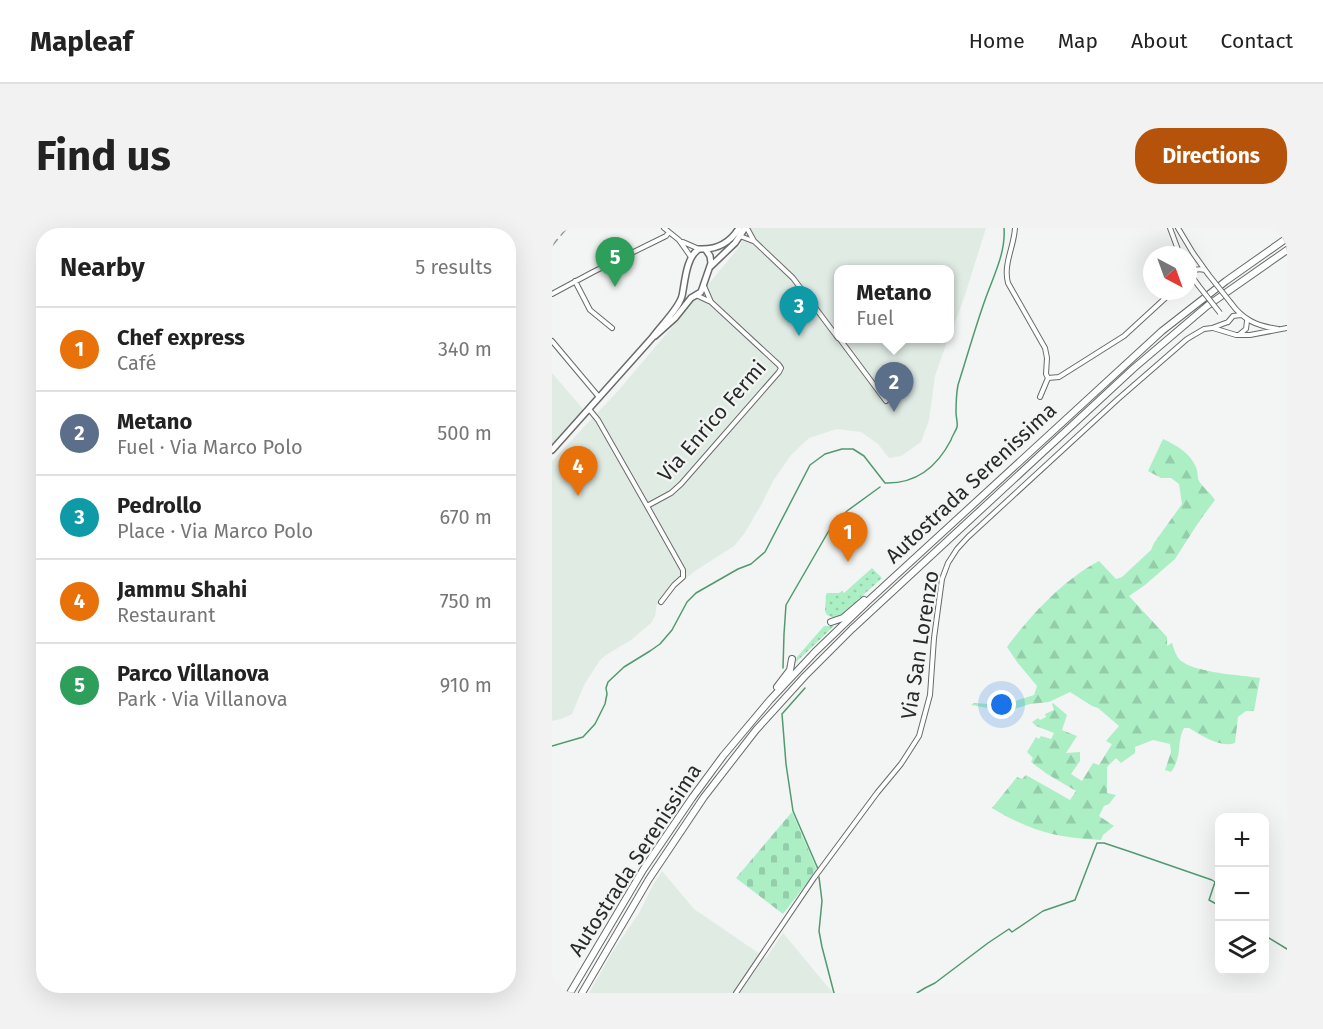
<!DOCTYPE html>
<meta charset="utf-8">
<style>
body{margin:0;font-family:"Fira Sans",sans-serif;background:#f2f2f2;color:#222}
.controls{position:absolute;right:18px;bottom:18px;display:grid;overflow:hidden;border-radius:12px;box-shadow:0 6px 24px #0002}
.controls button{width:54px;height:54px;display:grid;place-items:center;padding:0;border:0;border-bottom:2px solid #e0e0e0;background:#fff;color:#222;font:30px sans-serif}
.compass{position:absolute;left:591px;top:18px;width:54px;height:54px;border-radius:50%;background:#fff;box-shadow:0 6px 24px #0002;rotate:139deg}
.you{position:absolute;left:450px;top:477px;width:21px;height:21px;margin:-15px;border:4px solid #fff;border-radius:50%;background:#1a73e8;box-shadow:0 0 0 9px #1a73e833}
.badge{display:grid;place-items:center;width:39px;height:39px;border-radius:50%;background:#b45309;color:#fff;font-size:20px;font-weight:700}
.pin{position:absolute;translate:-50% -50px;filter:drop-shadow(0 2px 3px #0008)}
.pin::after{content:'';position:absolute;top:32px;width:21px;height:18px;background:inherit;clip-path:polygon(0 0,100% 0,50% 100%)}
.popup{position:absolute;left:282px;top:37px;width:120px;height:78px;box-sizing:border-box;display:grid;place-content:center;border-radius:12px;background:#fff;filter:drop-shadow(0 2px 4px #0005);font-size:20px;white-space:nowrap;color:#767676}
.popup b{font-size:22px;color:#222}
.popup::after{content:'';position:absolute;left:50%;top:100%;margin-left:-12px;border:12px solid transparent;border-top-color:#fff}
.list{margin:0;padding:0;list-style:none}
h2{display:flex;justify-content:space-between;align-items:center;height:78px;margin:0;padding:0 24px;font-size:26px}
h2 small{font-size:20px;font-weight:400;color:#767676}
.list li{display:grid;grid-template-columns:39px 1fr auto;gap:18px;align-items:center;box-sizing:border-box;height:84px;padding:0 24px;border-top:2px solid #e0e0e0}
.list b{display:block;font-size:22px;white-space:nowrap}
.list p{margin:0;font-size:20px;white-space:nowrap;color:#767676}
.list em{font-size:20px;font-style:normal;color:#767676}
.icon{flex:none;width:33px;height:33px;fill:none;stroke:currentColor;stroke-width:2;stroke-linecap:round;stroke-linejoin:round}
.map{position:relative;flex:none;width:735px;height:765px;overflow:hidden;border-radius:24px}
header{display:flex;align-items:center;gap:36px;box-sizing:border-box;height:84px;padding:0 30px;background:#fff;border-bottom:2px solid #e0e0e0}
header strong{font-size:28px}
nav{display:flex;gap:33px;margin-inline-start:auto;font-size:21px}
.intro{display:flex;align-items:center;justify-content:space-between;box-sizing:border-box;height:144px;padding:0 36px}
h1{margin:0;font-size:42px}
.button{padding:15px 27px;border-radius:24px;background:#b45309;color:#fff;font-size:21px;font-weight:700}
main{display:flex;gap:36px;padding:0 36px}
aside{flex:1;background:#fff;border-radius:24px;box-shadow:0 6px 24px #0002}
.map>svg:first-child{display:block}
.built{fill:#e0ebe4}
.grass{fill:url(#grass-dots)}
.forest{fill:url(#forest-firs)}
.cemetery{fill:url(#cemetery-stones)}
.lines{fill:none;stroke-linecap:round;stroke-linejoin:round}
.stream{stroke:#519971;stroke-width:1.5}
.minor-casing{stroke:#696b6a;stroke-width:6}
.major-casing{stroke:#696b6a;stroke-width:8}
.highway-casing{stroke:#696b6a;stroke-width:8}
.minor{stroke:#fff;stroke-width:4}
.major{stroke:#fff;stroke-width:5}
.highway{stroke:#fff;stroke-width:6}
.rail{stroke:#959796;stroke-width:1.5;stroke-dasharray:9 4.5;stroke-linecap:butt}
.minor-bridge-casing{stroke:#696b6a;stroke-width:6;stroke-linecap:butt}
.minor-bridge{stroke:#fff;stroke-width:4}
.labels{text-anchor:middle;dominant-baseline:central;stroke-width:4.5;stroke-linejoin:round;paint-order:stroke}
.street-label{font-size:21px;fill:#282929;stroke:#f2f5f3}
</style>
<header>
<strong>Mapleaf</strong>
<nav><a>Home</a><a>Map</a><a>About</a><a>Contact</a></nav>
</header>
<div class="intro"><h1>Find us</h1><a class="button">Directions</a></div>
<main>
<aside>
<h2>Nearby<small>5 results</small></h2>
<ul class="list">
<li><span class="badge" style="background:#e8710a">1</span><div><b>Chef express</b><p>Café</p></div><em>340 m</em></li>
<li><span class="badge" style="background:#5c6f8a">2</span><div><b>Metano</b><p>Fuel · Via Marco Polo</p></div><em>500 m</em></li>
<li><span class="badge" style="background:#0f9aa8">3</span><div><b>Pedrollo</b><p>Place · Via Marco Polo</p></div><em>670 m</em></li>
<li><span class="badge" style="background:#e8710a">4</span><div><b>Jammu Shahi</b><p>Restaurant</p></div><em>750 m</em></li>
<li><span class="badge" style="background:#2e9e5b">5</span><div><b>Parco Villanova</b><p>Park · Via Villanova</p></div><em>910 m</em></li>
</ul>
</aside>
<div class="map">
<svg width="735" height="765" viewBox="0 0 735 765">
<defs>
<pattern id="grass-dots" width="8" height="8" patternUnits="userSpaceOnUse" patternTransform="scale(1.5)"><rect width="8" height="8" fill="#acefc5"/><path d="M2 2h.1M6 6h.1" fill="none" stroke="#94cda9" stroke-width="1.8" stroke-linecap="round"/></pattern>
<pattern id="forest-firs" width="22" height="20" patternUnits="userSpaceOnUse" patternTransform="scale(1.5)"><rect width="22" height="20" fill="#acefc5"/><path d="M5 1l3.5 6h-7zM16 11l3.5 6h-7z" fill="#94cda9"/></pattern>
<pattern id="cemetery-stones" width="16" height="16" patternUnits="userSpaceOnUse" patternTransform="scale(1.5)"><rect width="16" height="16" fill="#acefc5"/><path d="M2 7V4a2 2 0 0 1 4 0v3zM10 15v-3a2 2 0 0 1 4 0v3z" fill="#94cda9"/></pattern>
</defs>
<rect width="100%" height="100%" fill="#f2f5f3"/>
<path class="built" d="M195,0H434L413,67L398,108V42H286V110L396,111L383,148L377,192L369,214L349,228L337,230L326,216L309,204L285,201L257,210L239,227L221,253L209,277L192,306L182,318L143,343L105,376L103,388L99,395L79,412L54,427L48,432L32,457L20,486L9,491L0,493V233L66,163L165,46L187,19L196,2Z
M0,145L31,181L0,216Z
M110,643L142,681L214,730L231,705L281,765H37L61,723L87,685L102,655Z"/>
<path class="grass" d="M320,340L330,350L287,389L282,390L275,387L273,383L274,367L275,365H287L290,363L292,365Z
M272,398H282L242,436L245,429Z"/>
<path class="forest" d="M611,211C624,217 638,225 644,239C646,243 645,249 647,253C649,257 660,267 663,272L648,292L623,331L593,357L577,368L615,409V418L620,415C622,421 624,428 628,432C643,445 688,447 708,450L702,483H694L686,489L683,515C668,520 650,508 637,500H632C624,515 631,528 619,544L613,542L619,524L618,516L601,512L583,519V525L569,535L564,530L555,539V565L564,567L557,576L552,578L547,588L562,598L551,607L549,612C505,610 478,603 440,580L465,549L470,551L474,547L518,572L524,563L495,546L479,534L481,530L475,524L484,509L487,511L489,508L499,511L502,505L484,498L480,494L486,490L488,492L494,489L493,486L502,482L500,476L501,475L515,487L510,502L525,508L514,525L528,524V533L519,546L530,553L541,535L547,537L560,516L554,513L567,498L546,480L540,478L518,464L497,474L478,476L459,482L441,481L419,477L422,475L451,477L482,467L485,458L465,434L455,419C479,387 511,352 547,333L564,351L570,349L599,322L602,315L630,276L627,256L619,250H609L596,243Z"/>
<path class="cemetery" d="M240,584L265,642L231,686L184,650Z"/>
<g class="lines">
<path class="stream" d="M231,440L232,406L234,377L279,299L295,283L328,259
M253,460L230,486L234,536L241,583L266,641
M0,518L31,509L43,496L53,476L55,466L54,460L56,454L72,439L98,423L108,416L120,402L135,374L144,365L186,341L199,336L213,324L258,237L273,226L290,221H301L312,228L333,255C365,256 385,239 399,212C400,208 404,203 405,199C406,195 404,189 404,185C404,175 404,167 406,157C415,129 423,100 433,72C441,49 454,25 452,0
M267,649L270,673L267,703L270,719L282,765
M712,707L735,721
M365,765L373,760L383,755L436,715L457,701L460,704L491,683L523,672L545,615H552L579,624L660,652L663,654L657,672L668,678"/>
<g class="minor-casing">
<path id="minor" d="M112,0L127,12L139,29
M193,0L196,2L202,13L241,50L286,110
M463,0C462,19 451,36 456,55L493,120L495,130L494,146L496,150L488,169
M618,0L628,27
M626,0L641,25L656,46
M188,8L201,13
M131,14L147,21
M636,43L646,57
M636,48C642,42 644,40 653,42
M23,53L38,82L60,100
M152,58L159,74
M0,66L41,44L114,8L117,4
M679,75C691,92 705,98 726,101
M676,94L681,88L689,87
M661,100L684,107H698L735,100
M688,106L694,101L695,93
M287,110L334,173
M0,113L47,169
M496,150L507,149L572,108L621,63
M37,181L46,192L95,278L119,265L129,256L227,144L229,140L227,137L159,74L144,67
M95,278L131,342V349L122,357L109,374
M184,765L262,650L325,565L349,536L367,508L378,467L382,410L390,351L396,335L405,321L416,309L566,171L635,111L652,101L660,100L676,94"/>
</g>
<g class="major-casing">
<path id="major" d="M158,39L183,15L193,0
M103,108L123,90L139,70L149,64L159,35L158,28L154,22
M0,222L100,110C108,98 126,82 130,68C133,54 134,29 147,21C164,22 178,15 187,0"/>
</g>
<g class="highway-casing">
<path id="highway" d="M279,394L291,390L312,372
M225,459L238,442L240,431
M18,765L91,642L140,570L171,528L218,472L263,424L316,373L610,103L674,53L735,10
M30,765L97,651L152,569L204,502L253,448L300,401L582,140L655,78L735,22"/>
</g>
<use href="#minor" class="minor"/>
<use href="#major" class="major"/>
<use href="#highway" class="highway"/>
<path class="rail" d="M0,18L15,0"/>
<g class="minor-bridge-casing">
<path id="minor-bridge" d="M656,46L679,75
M646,57L668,85"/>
</g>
<use href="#minor-bridge" class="minor-bridge"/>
</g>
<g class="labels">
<g class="street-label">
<text transform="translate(160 193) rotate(-49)">Via Enrico Fermi</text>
<text transform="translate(419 255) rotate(-43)">Autostrada Serenissima</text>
<text transform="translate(368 417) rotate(-81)">Via San Lorenzo</text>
<text transform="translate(83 632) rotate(-57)">Autostrada Serenissima</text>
</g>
</g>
</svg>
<div class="controls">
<button>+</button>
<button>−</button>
<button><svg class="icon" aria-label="layers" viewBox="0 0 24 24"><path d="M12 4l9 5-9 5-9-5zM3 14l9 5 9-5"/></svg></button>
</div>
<svg class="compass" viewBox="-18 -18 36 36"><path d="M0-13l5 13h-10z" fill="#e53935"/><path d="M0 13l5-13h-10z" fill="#767676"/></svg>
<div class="you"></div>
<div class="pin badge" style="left:296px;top:334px;background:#e8710a">1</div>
<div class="pin badge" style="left:342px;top:184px;background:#5c6f8a">2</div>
<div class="popup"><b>Metano</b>Fuel</div>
<div class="pin badge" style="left:247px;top:108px;background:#0f9aa8">3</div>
<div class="pin badge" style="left:26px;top:268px;background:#e8710a">4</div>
<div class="pin badge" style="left:63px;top:59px;background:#2e9e5b">5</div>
</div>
</main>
